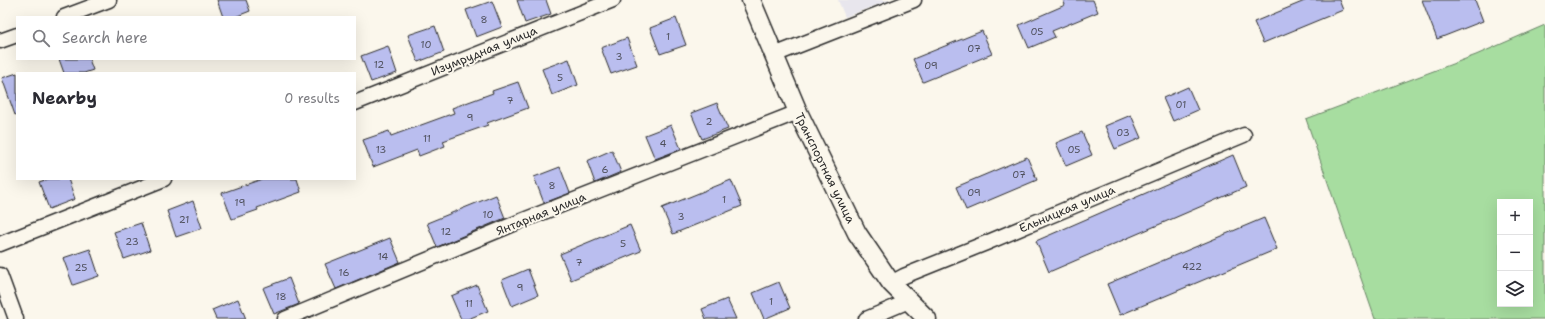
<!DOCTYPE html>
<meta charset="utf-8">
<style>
body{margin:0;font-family:"Shantell Sans",sans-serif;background:#f2f2f3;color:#2b2b33}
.controls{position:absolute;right:12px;bottom:12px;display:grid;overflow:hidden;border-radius:0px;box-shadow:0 4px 16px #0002}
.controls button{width:36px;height:36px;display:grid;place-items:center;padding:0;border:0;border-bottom:1px solid #e1e1e2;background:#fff;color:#2b2b33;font:20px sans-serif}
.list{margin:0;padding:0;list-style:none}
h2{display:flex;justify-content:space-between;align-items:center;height:52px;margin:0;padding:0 16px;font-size:17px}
h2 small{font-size:13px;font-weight:400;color:#7c7c81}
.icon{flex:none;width:22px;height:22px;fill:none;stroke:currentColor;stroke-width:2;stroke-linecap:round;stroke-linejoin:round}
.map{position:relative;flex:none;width:1545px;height:319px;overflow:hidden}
.search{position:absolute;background:#fff;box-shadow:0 4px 16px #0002;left:16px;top:16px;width:340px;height:44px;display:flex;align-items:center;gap:10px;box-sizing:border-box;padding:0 14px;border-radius:0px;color:#7c7c81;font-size:15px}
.panel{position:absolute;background:#fff;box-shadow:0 4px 16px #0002;left:16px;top:72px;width:340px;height:108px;border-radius:0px}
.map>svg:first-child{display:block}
.built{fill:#e8e6ed}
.green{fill:#a7dda0;stroke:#698466;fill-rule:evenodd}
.building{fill:#babeef;stroke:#2b2b2b}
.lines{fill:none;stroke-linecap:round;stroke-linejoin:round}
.minor-casing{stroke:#2b2b2b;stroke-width:17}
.tertiary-casing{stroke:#2b2b2b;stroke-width:21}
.minor{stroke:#fbf7ec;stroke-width:14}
.tertiary{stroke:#fbf7ec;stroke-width:18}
.labels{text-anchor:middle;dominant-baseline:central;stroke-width:4;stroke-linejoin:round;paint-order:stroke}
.number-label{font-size:10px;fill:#4f505c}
.street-label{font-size:12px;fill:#2b2b2b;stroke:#fbf7ec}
</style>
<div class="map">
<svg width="1545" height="319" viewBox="0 0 1545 319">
<rect width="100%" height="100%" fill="#fbf7ec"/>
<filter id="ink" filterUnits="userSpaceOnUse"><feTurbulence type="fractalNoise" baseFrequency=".025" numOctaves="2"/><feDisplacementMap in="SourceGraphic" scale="8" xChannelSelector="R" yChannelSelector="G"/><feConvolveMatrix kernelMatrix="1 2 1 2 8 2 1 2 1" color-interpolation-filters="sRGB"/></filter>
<g filter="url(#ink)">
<path class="built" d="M838,0H890L845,17Z"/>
<path class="green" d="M1545,25V319H1375L1306,119L1476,55ZM1500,202H1530V304H1500Z"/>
<path class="building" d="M217,0H246L250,11L235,17H223Z
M517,0H546L551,14L525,23Z
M1063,0H1093L1098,12L1052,31L1055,37L1029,48L1019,25L1065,5Z
M1307,0H1339L1343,10L1263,43L1254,22Z
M1422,0H1475L1483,21L1437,39Z
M492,1L502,27L476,37L466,10Z
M676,18L686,45L660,54L650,28Z
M435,26L444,52L418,62L408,35Z
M982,31L992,54L923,82L913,59Z
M627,38L637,65L611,74L601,48Z
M388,46L397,73L371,82L361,56Z
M59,59H89L93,70L84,73H64Z
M569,59L578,85L552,95L542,69Z
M17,73V114L15,115L2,78Z
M518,82L528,108L487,123L488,125L443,141L445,146L419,156L417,150L373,167L363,140L389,131L391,136L454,113L452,108L493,93L492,91Z
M1188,87L1198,110L1173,121L1163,98Z
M717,103L728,129L702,139L691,113Z
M1131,115L1141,138L1115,149L1105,126Z
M671,125L681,149L655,159L645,135Z
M1082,132L1092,155L1066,166L1056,143Z
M612,150L621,172L595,183L587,161Z
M1233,155L1246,187L1049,272L1036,241Z
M1027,157L1037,180L966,210L956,187Z
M560,167L570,193L544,203L534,177Z
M49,179H68L75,199L49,209L39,182Z
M262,179H297L301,192L257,208L258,210L232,219L222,193Z
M731,180L742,206L673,234L662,208Z
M496,195L505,218L437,247L427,223Z
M193,201L202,228L176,237L167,211Z
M1264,218L1277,249L1120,315L1107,284Z
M141,223L150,250L124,259L114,232Z
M630,225L641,251L571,280L560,254Z
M390,238L400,262L336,289L325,264Z
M90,249L99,276L73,285L63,258Z
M528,269L538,295L512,306L502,280Z
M289,278L299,304L274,314L263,288Z
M779,282L790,308L764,319L753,293Z
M477,285L488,311L468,319H461L451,296Z
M238,299L246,319H216L212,310Z
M727,299L736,319H706L702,309Z"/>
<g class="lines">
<g class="minor-casing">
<path id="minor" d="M64,17L109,0
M0,41L17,35
M774,55L914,0
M355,103L613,0
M0,244L164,179
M0,275L16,319
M891,283L904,276L986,243L1045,218L1244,135
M285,319L521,221L798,112
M866,319L909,301"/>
</g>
<g class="tertiary-casing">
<path id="tertiary" d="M751,0L798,112L857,233L891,283L927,319"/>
</g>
<use href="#minor" class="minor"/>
<use href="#tertiary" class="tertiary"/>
</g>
</g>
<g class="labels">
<g class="number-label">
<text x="484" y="19">8</text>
<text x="1037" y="31">05</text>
<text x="668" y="36">1</text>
<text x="426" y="44">10</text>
<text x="974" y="48">07</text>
<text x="619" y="56">3</text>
<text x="379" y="64">12</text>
<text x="931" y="65">09</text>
<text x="560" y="77">5</text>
<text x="510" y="100">7</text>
<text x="1181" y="104">01</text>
<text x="470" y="117">9</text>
<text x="709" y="121">2</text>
<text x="1123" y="132">03</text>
<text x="427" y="138">11</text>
<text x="663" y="143">4</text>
<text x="381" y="149">13</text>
<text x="1074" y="149">05</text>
<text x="605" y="169">6</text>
<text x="1019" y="174">07</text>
<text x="552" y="185">8</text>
<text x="974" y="192">09</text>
<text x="724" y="199">1</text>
<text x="240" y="202">19</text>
<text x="488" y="214">10</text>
<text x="681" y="216">3</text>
<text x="184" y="219">21</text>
<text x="446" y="231">12</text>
<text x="132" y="241">23</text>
<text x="623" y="243">5</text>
<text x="383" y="256">14</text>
<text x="579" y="262">7</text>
<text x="1192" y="266">422</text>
<text x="81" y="267">25</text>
<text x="344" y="272">16</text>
<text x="520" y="287">9</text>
<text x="281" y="296">18</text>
<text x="771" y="301">1</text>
<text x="469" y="303">11</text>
</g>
<g class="street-label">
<text transform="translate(484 51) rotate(-22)">Изумрудная улица</text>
<text transform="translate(825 168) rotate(64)">Транспортная улица</text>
<text transform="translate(1067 209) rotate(-23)">Ельницкая улица</text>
<text transform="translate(541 214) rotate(-22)">Янтарная улица</text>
</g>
</g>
</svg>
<div class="controls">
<button>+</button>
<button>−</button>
<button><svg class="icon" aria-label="layers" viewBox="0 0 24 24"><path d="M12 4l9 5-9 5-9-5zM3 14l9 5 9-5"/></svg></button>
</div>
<div class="search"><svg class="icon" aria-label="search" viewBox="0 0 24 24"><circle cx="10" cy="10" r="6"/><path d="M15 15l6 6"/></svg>Search here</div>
<section class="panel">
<h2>Nearby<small>0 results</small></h2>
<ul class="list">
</ul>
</section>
</div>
